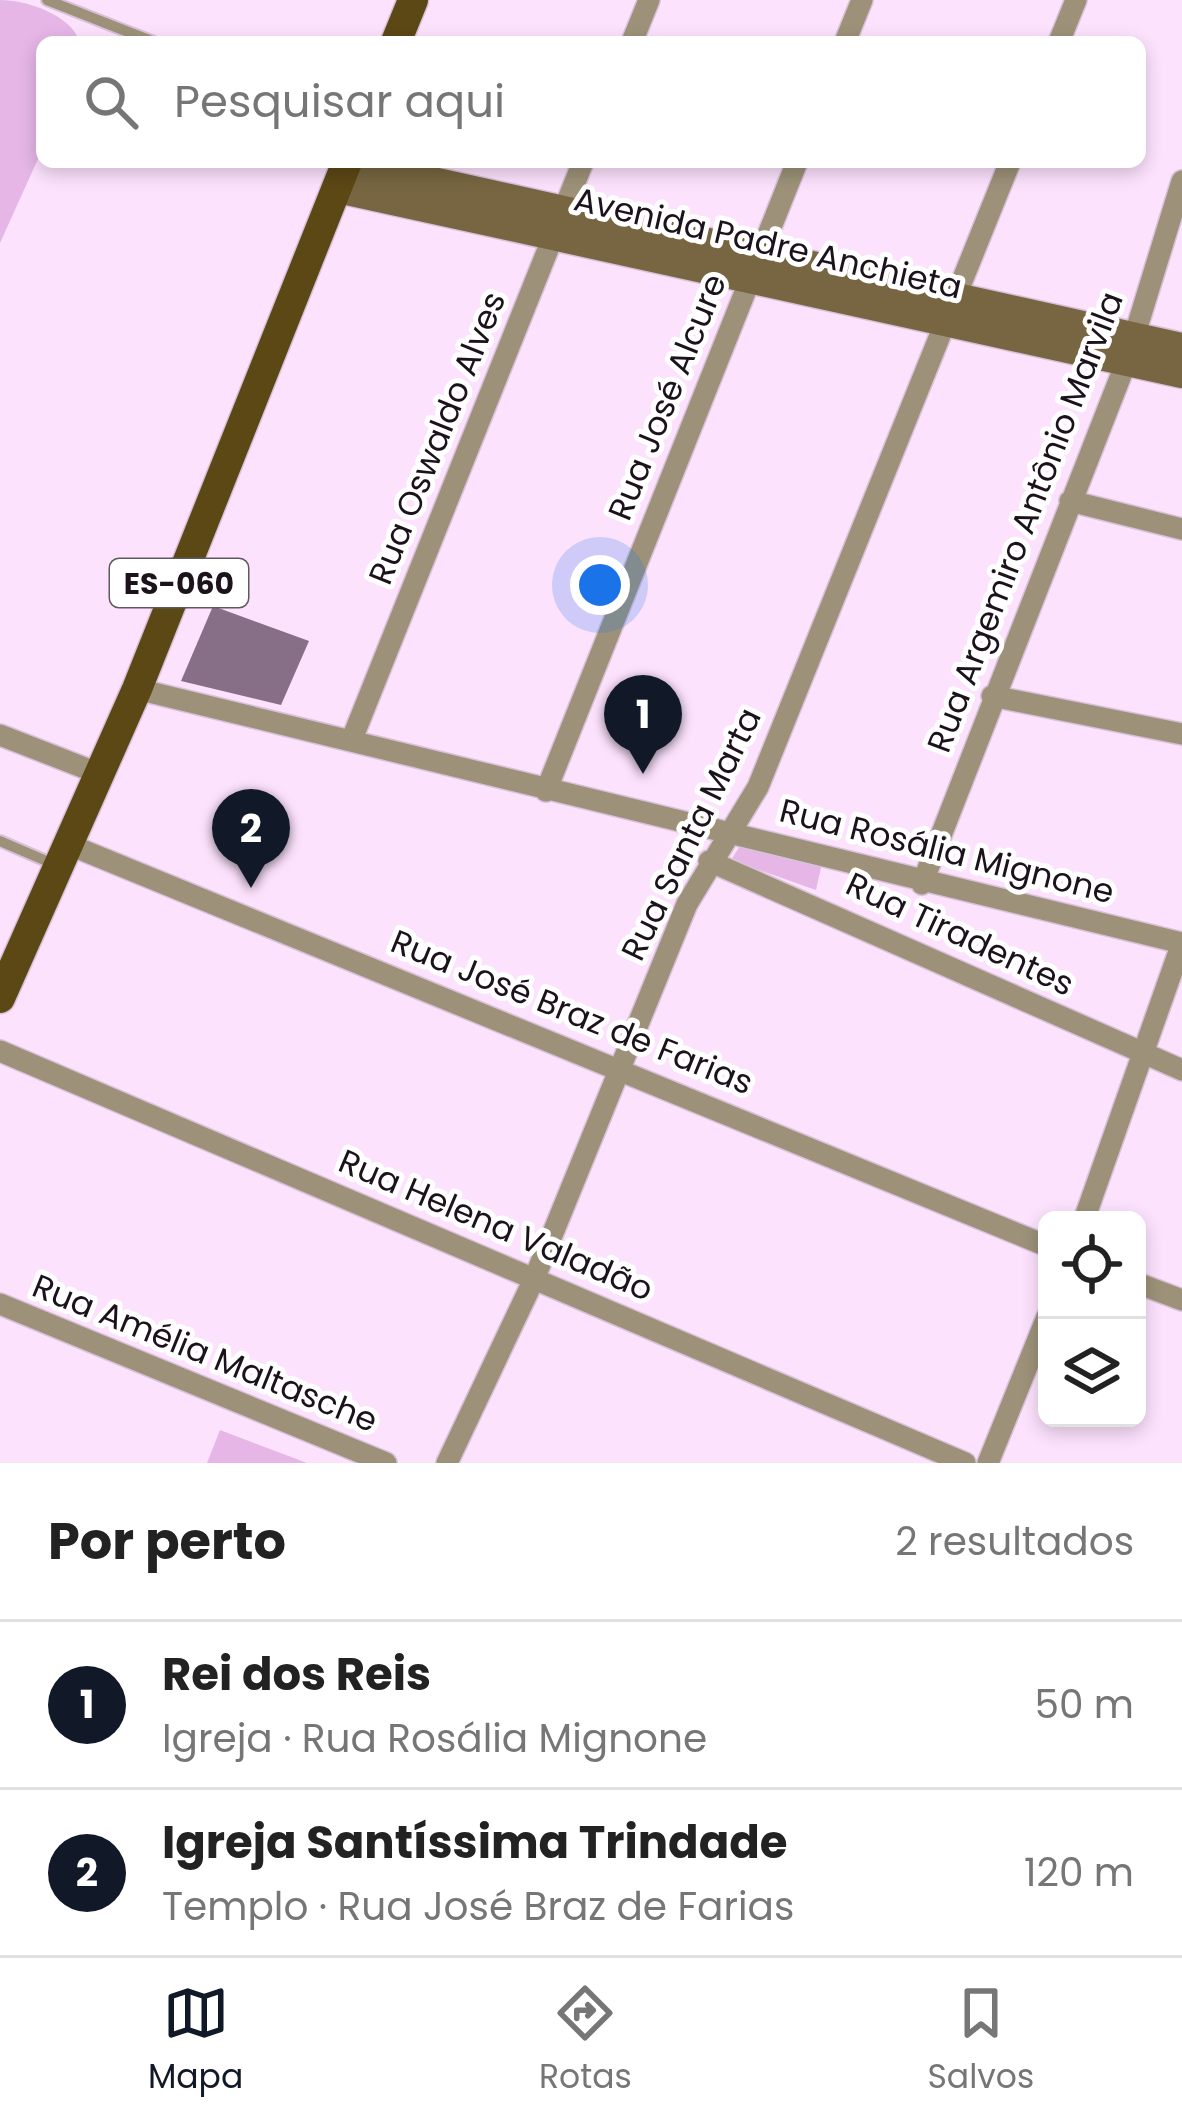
<!DOCTYPE html>
<html lang="pt">
<meta charset="utf-8">
<style>
body{margin:0;font-family:Poppins,sans-serif;background:#f6f6f6;color:#222}
.controls{position:absolute;right:36px;bottom:36px;display:grid;overflow:hidden;border-radius:18px;box-shadow:0 6px 18px #0003}
.controls button{width:108px;height:108px;display:grid;place-items:center;padding:0;border:0;border-bottom:3px solid #e0e0e0;background:#fff;color:#222;font:60px sans-serif}
.you{position:absolute;left:600px;top:585px;width:42px;height:42px;margin:-30px;border:9px solid #fff;border-radius:50%;background:#1a73e8;box-shadow:0 0 0 18px #1a73e833}
.badge{display:grid;place-items:center;width:78px;height:78px;border-radius:50%;background:#111827;color:#fff;font-size:39px;font-weight:700}
.pin{position:absolute;translate:-50% -99px;filter:drop-shadow(0 3px 6px #0008)}
.pin::after{content:'';position:absolute;top:63px;width:42px;height:36px;background:inherit;clip-path:polygon(0 0,100% 0,50% 100%)}
.list{margin:0;padding:0;list-style:none}
h2{display:flex;justify-content:space-between;align-items:center;height:156px;margin:0;padding:0 48px;font-size:51px}
h2 small{font-size:39px;font-weight:400;color:#767676}
.list li{display:grid;grid-template-columns:78px 1fr auto;gap:36px;align-items:center;box-sizing:border-box;height:168px;padding:0 48px;border-top:3px solid #e0e0e0}
.list b{display:block;font-size:45px;white-space:nowrap}
.list p{margin:0;font-size:39px;white-space:nowrap;color:#767676}
.list em{font-size:39px;font-style:normal;color:#767676}
.icon{flex:none;width:66px;height:66px;fill:none;stroke:currentColor;stroke-width:2;stroke-linecap:round;stroke-linejoin:round}
.map{position:relative;flex:none;width:1182px;height:1463px;overflow:hidden}
.search{position:absolute;background:#fff;box-shadow:0 6px 18px #0003;left:36px;right:36px;top:36px;height:132px;display:flex;align-items:center;gap:30px;box-sizing:border-box;padding:0 42px;border-radius:18px;color:#767676;font-size:45px}
.sheet{height:492px;background:#fff}
nav{display:flex;justify-content:space-around;align-items:center;box-sizing:border-box;height:168px;border-top:3px solid #e0e0e0;background:#fff;font-size:33px;color:#767676}
nav a{display:grid;justify-items:center;gap:6px}
nav .on{color:#111827}
.map>svg:first-child{display:block}
.green{fill:#e5b6e6}
.building{fill:#876f87}
.lines{fill:none;stroke-linecap:round;stroke-linejoin:round}
.lane-casing{stroke:#d9c1da;stroke-width:14}
.street-casing{stroke:#d9c1da;stroke-width:24}
.secondary-casing{stroke:#d9c1da;stroke-width:33}
.primary-casing{stroke:#d9c1da;stroke-width:33}
.lane{stroke:#9d9279;stroke-width:10}
.street{stroke:#9d9279;stroke-width:21}
.secondary{stroke:#776641;stroke-width:30}
.primary{stroke:#5c4815;stroke-width:30}
.labels{text-anchor:middle;dominant-baseline:central;stroke-width:10;stroke-linejoin:round;paint-order:stroke}
.shield{fill:#fff;stroke:#5f595f;stroke-width:3}
.shield-label{font-size:30px;font-weight:bold;fill:#1b121b}
.street-label{font-size:33px;fill:#1b121b;stroke:#fff}
</style>
<div class="map">
<svg width="1182" height="1463" viewBox="0 0 1182 1463">
<rect width="100%" height="100%" fill="#fde2fe"/>
<path class="green" d="M0,0C27,0 71,15 80,42H42V150L0,243Z
M743,841L822,863L816,890L731,860Z
M220,1430L307,1463H207Z"/>
<path class="building" d="M213,606L309,641L281,705L181,681Z"/>
<g class="lines">
<g class="lane-casing">
<path id="lane" d="M47,0L154,42
M0,841L58,866"/>
</g>
<g class="street-casing">
<path id="street" d="M632,42L649,0
M845,42L862,0
M1059,42L1076,0
M1070,501L1182,529
M137,689L1182,943
M992,696L1182,734
M0,735L100,774
M352,739L583,162
M546,791L797,162
M70,845L1047,1246
M709,861L1182,1070
M922,884L1127,360L1182,181
M0,1051L965,1463
M1084,1220L1182,943
M1137,1283L1182,1300
M0,1304L386,1463
M447,1463L535,1277L687,904L758,787L1010,162
M988,1463L1047,1317"/>
</g>
<g class="secondary-casing">
<path id="secondary" d="M347,163L1182,348
M338,188L1182,373"/>
</g>
<g class="primary-casing">
<path id="primary" d="M396,42L413,0
M0,998L137,689L347,162"/>
</g>
<use href="#lane" class="lane"/>
<use href="#street" class="street"/>
<use href="#secondary" class="secondary"/>
<use href="#primary" class="primary"/>
</g>
<g class="labels">
<rect class="shield" x="110" y="559" width="138" height="48" rx="9"/>
<g class="shield-label">
<text x="179" y="583">ES-060</text>
</g>
<g class="street-label">
<text transform="translate(768 243) rotate(13)">Avenida Padre Anchieta</text>
<text transform="translate(667 397) rotate(-68)">Rua José Alcure</text>
<text transform="translate(437 438) rotate(-68)">Rua Oswaldo Alves</text>
<text transform="translate(1025 522) rotate(-69)">Rua Argemiro Antônio Marvila</text>
<text transform="translate(691 834) rotate(-64)">Rua Santa Marta</text>
<text transform="translate(947 851) rotate(14)">Rua Rosália Mignone</text>
<text transform="translate(960 934) rotate(25)">Rua Tiradentes</text>
<text transform="translate(572 1012) rotate(22)">Rua José Braz de Farias</text>
<text transform="translate(496 1225) rotate(23)">Rua Helena Valadão</text>
<text transform="translate(205 1353) rotate(22)">Rua Amélia Maltasche</text>
</g>
</g>
</svg>
<div class="controls">
<button><svg class="icon" aria-label="locate" viewBox="0 0 24 24"><circle cx="12" cy="12" r="6"/><path d="M12 2v4M12 18v4M2 12h4M18 12h4"/></svg></button>
<button><svg class="icon" aria-label="layers" viewBox="0 0 24 24"><path d="M12 4l9 5-9 5-9-5zM3 14l9 5 9-5"/></svg></button>
</div>
<div class="you"></div>
<div class="pin badge" style="left:643px;top:774px">1</div>
<div class="pin badge" style="left:251px;top:888px">2</div>
<div class="search"><svg class="icon" aria-label="search" viewBox="0 0 24 24"><circle cx="10" cy="10" r="6"/><path d="M15 15l6 6"/></svg>Pesquisar aqui</div>
</div>
<section class="sheet">
<h2>Por perto<small>2 resultados</small></h2>
<ul class="list">
<li><span class="badge">1</span><div><b>Rei dos Reis</b><p>Igreja · Rua Rosália Mignone</p></div><em>50 m</em></li>
<li><span class="badge">2</span><div><b>Igreja Santíssima Trindade</b><p>Templo · Rua José Braz de Farias</p></div><em>120 m</em></li>
</ul>
</section>
<nav>
<a class="on"><svg class="icon" aria-label="map" viewBox="0 0 24 24"><path d="M3 6l6-2 6 2 6-2v14l-6 2-6-2-6 2zM9 4v14M15 6v14"/></svg>Mapa</a>
<a><svg class="icon" aria-label="directions" viewBox="0 0 24 24"><path d="M12 3l9 9-9 9-9-9zM9 14v-3h6M13 9l2 2-2 2"/></svg>Rotas</a>
<a><svg class="icon" aria-label="saved" viewBox="0 0 24 24"><path d="M7 4h10v16l-5-4-5 4z"/></svg>Salvos</a>
</nav>
